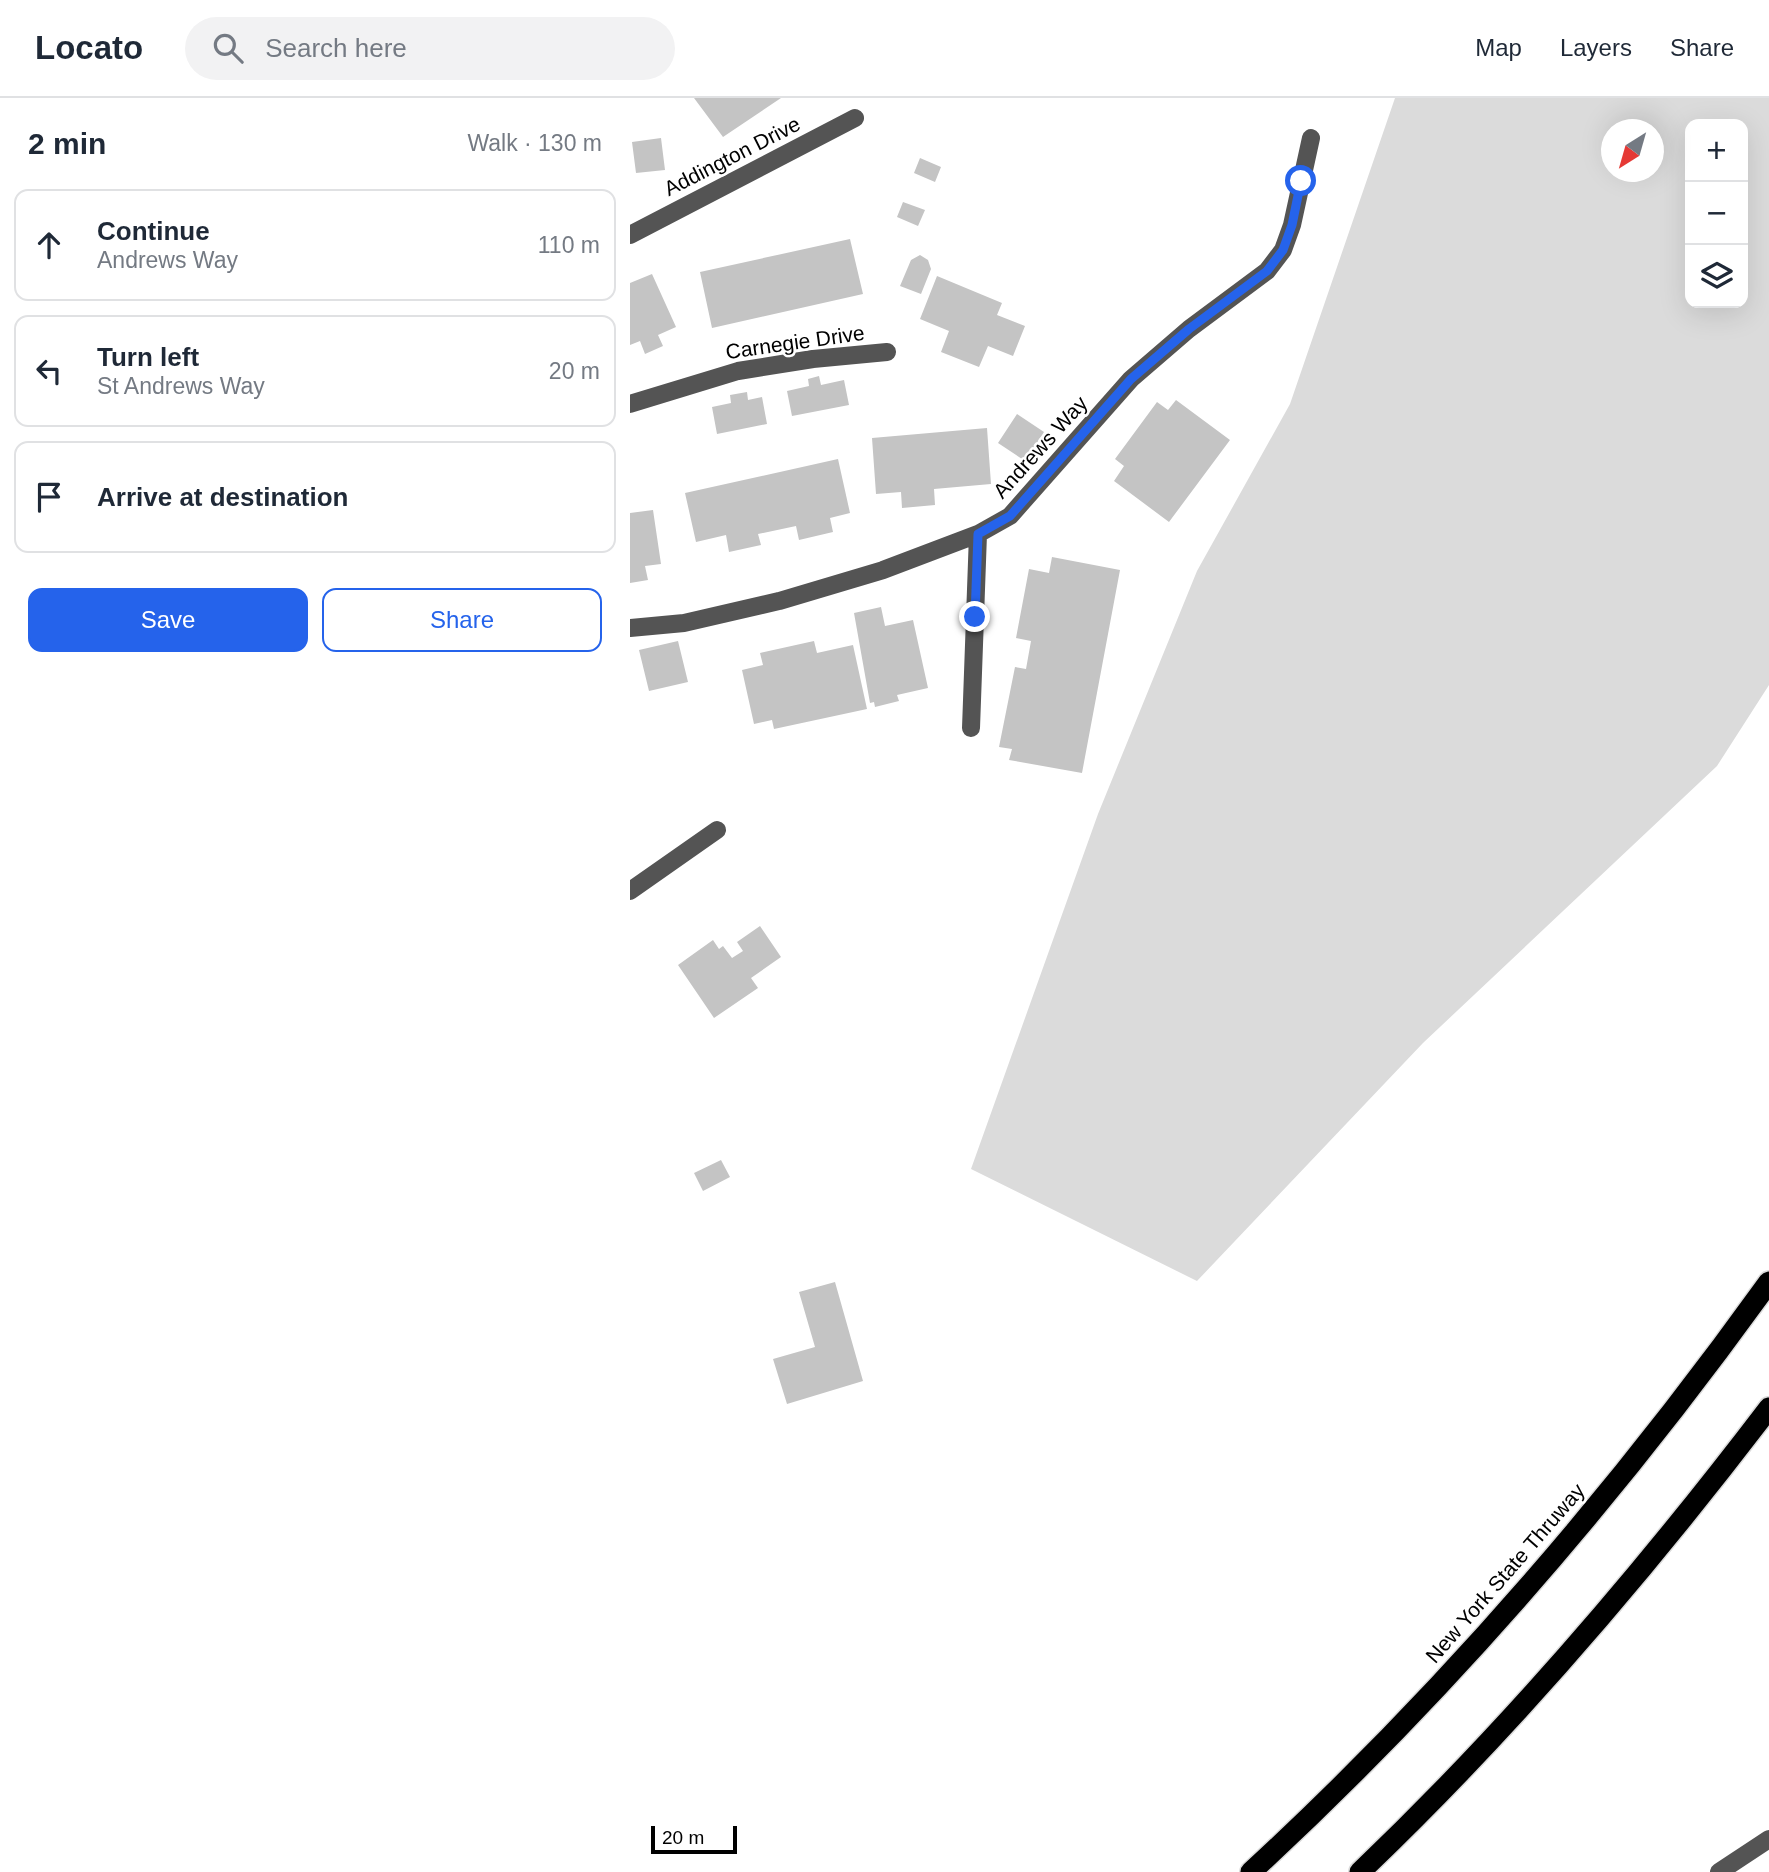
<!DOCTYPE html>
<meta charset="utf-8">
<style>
body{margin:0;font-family:Helvetica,sans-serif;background:#f2f2f3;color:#1f2937}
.controls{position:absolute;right:21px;top:21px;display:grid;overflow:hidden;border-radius:14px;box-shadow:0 7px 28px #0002}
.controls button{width:63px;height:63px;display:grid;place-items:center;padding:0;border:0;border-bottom:2px solid #e0e1e3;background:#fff;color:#1f2937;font:35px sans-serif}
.compass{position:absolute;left:971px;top:21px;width:63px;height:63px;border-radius:50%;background:#fff;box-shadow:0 7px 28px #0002;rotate:217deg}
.scale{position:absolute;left:21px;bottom:18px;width:86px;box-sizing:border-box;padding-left:7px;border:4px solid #000;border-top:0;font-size:19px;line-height:24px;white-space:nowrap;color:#000;-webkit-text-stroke:5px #fff;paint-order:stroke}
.stop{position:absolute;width:21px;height:21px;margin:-16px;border:5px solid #2563eb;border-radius:50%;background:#fff}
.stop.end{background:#2563eb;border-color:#fff;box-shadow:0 2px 7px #0008}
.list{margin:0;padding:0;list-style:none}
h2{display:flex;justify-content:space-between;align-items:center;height:91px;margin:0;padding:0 28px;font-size:30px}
h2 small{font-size:23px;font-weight:400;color:#747a83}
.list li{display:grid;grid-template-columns:46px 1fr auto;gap:21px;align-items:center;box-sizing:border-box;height:112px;margin:0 14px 14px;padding:0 14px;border:2px solid #e0e1e3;border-radius:14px}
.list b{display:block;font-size:26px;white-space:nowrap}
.list p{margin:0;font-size:23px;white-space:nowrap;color:#747a83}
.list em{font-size:23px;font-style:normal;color:#747a83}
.actions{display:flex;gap:14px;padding:21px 28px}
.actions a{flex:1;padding:16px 0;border:2px solid #2563eb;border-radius:14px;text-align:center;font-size:24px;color:#2563eb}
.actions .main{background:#2563eb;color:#fff}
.icon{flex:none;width:38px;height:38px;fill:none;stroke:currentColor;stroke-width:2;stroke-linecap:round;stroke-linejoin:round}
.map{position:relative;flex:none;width:1139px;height:1774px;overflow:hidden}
header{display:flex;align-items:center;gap:42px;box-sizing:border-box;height:98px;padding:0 35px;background:#fff;border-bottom:2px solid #e0e1e3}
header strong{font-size:33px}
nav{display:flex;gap:38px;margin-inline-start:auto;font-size:24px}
.search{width:490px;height:63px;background:#f2f2f3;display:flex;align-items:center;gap:18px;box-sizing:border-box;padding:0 24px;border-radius:38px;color:#747a83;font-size:26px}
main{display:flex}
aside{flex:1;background:#fff}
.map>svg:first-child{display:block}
.green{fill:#dbdbdb;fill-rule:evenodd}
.building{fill:#c4c4c4}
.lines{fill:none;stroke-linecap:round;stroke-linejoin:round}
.highway-casing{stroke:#dbdbdb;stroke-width:24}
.minor{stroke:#545454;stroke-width:18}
.highway{stroke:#000;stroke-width:21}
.route{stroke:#2563eb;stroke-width:9}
.labels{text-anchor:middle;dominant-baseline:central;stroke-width:5;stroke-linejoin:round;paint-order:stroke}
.street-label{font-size:21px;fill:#000;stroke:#fff}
</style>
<header>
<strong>Locato</strong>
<div class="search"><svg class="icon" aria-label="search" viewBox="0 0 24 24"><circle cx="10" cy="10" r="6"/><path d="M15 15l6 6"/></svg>Search here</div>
<nav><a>Map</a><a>Layers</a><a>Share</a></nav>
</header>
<main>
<aside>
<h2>2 min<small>Walk · 130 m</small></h2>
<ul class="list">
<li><svg class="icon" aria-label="ahead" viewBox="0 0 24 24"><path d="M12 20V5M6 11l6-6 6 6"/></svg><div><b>Continue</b><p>Andrews Way</p></div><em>110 m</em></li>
<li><svg class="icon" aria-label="left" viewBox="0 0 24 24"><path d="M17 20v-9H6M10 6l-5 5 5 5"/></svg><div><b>Turn left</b><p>St Andrews Way</p></div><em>20 m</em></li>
<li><svg class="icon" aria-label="arrive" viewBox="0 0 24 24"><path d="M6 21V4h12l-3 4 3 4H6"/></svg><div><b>Arrive at destination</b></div></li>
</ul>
<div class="actions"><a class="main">Save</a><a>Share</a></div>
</aside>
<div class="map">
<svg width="1139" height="1774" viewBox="0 0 1139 1774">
<rect width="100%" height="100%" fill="#fff"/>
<path class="green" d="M765,0H1139V587L1087,668L793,945L567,1183L341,1071L468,716L567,473L660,306ZM1060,26H1113V205H1060ZM982,32H1024V74H982Z"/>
<path class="building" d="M64,0H151L93,39Z
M31,40L35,72L6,75L2,44Z
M290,60L311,69L305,84L284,75Z
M273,104L295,112L288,128L267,119Z
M220,141L233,196L82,230L70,174Z
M290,157L298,162L301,171L291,196L270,188L281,162Z
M22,176L46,229L28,237L33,248L15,256L10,243L0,247V185Z
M307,178L372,205L367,217L395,228L383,258L358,248L349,269L311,254L319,233L290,221Z
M189,278L191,287L214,282L219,307L162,318L157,293L179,288L178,281Z
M117,294L118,302L132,299L137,326L87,336L82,309L101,305L100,297Z
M546,302L600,342L539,424L484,383L494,368L485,361L527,304L538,312Z
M387,316L414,334L395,363L368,345Z
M357,330L361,386L304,391L305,407L272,410L271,394L246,396L242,340Z
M208,361L220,415L200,420L203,434L169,442L166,428L128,436L131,447L99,454L96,437L66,444L55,395Z
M23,412L31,466L15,468L18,482L0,485V415Z
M422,459L490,472L452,675L379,662L382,651L369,649L385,569L396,571L401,543L386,540L399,471L419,475Z
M251,509L255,528L283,522L298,590L267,597L269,603L245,609L244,604L240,605L224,515Z
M48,543L58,584L19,593L9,552Z
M184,543L187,555L223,547L237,611L144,631L142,622L124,626L112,572L133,567L130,555Z
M130,828L151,859L121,880L128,890L84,920L48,867L83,842L89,851L93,848L102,860L113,853L107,844Z
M91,1062L100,1079L73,1093L64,1075Z
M205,1184L233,1283L157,1306L143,1261L185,1249L169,1194Z"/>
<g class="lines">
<g class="highway-casing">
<path id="highway" d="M621,1774C814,1596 986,1397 1139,1184
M730,1774C879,1632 1014,1474 1139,1310"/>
</g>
<path class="minor" d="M0,137L225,20
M0,306L108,273L183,261L257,254
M0,530L54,525L149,503L253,472L348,436L380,418L501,281L559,231L637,173L653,152L662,127L681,40
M341,630L348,436
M0,793L87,732
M1089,1774L1139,1741"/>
<use href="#highway" class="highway"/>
</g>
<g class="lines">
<path class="route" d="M345,519L348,436L380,418L501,281L559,231L637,173L653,152L662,127L671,83"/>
</g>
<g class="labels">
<g class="street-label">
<text transform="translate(102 58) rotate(-27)">Addington Drive</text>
<text transform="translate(165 244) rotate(-8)">Carnegie Drive</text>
<text transform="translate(410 349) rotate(-48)">Andrews Way</text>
<text transform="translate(875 1475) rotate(-49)">New York State Thruway</text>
</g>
</g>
</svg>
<div class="controls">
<button>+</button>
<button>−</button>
<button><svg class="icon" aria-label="layers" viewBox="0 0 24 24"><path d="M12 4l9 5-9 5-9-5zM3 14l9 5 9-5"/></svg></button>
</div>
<svg class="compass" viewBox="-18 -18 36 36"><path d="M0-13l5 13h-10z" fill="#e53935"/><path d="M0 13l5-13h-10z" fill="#747a83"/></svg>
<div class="scale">20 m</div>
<div class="stop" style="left:671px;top:83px"></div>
<div class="stop end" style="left:345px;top:519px"></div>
</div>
</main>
